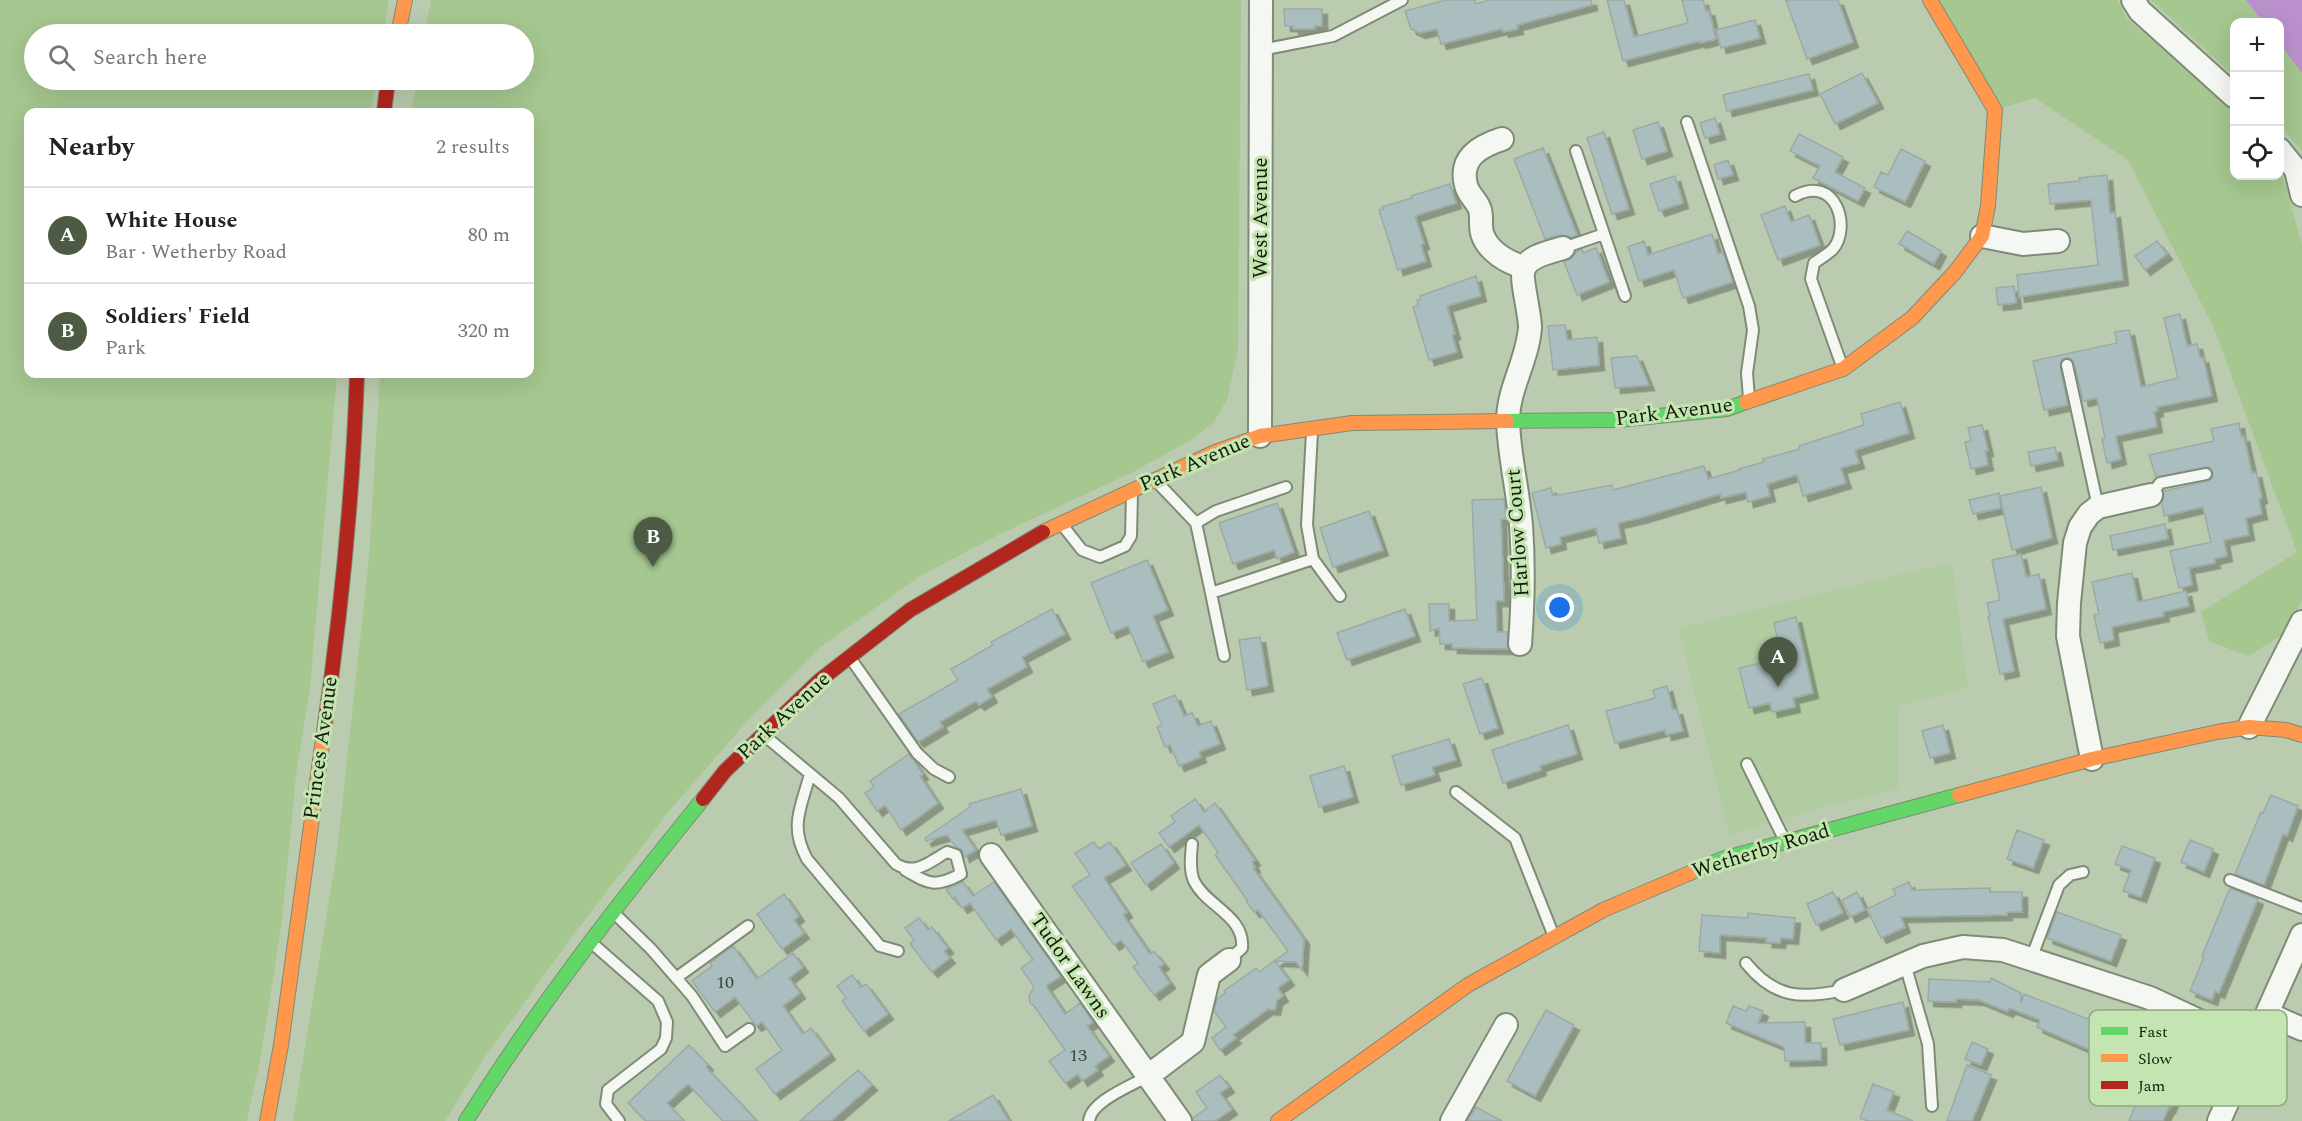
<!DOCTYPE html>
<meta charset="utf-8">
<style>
body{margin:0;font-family:Spectral,serif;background:#f6f6f6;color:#222}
.controls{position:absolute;right:18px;top:18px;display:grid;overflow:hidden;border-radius:12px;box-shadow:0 6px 24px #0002}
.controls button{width:54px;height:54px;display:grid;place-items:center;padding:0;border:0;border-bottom:2px solid #e0e0e0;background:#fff;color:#222;font:30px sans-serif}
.you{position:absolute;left:1560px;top:608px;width:21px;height:21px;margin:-15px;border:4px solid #fff;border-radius:50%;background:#1a73e8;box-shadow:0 0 0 9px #1a73e833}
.badge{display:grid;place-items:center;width:39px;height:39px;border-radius:50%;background:#4d5a44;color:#fff;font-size:20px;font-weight:700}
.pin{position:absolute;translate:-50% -50px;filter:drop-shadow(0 2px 3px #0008)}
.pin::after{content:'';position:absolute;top:32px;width:21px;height:18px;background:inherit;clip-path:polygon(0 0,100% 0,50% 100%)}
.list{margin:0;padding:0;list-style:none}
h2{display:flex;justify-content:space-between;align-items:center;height:78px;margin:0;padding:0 24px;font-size:26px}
h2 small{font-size:20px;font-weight:400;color:#767676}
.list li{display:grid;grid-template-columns:39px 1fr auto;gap:18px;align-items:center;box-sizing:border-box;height:96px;padding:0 24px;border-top:2px solid #e0e0e0}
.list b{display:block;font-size:22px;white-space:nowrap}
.list p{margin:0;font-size:20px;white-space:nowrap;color:#767676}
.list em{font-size:20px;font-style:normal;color:#767676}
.icon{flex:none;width:33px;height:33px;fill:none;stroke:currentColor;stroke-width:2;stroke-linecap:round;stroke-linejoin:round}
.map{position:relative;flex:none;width:2302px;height:1121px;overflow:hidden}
.search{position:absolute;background:#fff;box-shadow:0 6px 24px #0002;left:24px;top:24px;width:510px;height:66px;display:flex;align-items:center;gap:15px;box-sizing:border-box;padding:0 21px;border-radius:33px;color:#767676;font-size:22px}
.panel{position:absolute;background:#fff;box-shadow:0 6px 24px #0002;left:24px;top:108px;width:510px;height:270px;border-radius:12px}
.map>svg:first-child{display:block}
.built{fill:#b1cca0}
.green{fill:#a6c790}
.water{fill:#ba91cd}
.building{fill:#aabdbf;stroke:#9caaa6;stroke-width:1.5;filter:url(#shadow)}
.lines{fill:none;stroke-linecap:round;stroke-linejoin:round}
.lane-casing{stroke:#7e8b76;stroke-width:14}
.street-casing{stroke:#7e8b76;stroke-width:26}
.fast-casing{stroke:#7e8b76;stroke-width:16}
.slow-casing{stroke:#7e8b76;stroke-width:16}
.jam-casing{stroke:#7e8b76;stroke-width:16}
.lane{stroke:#f5f7f3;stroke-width:10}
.street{stroke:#f5f7f3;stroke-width:22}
.fast{stroke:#63d668;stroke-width:14}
.slow{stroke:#ff974d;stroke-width:14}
.jam{stroke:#b3261e;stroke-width:14}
.labels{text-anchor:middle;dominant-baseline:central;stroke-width:6;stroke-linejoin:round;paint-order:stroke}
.number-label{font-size:18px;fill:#384537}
.street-label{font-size:21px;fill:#121d0a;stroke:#c4e5b1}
.key{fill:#c4e5b1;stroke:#8fa97f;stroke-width:1.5}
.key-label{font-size:16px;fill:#121d0a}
</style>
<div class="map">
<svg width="2302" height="1121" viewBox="0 0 2302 1121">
<defs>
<filter id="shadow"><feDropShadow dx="5.5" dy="5.5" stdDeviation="0" flood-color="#0004"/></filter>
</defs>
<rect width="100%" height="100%" fill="#bbcbb0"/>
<path class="built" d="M1952,562L1968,688L1898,706V789L1814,809L1729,836L1679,628Z"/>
<path class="green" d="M0,0H389L383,34H34V80H376L371,112H28V374H337L310,688L296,776L281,928L261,1055L247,1121H0Z
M431,0H1241L1238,350L1227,399L1214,422L1189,441L1133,472L1000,534L920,576L819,648L748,720L671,809L576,931L482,1061L445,1121H293L337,851L369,558L380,374H530V112H411L417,80H524V34H424Z
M1930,0H2117L2127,19L2229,105L2234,113V176H2280V171L2282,174L2302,245V600L2285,633L2248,656L2209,641L2201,612L2297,552L2213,326L2128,160L2035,98L1995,110Z
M2151,0H2246L2263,22H2234V76Z
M2280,44L2302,73V151L2280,126Z"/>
<path class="water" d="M2246,0H2302V73L2280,44V22H2263Z"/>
<path class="building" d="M1446,0H1475L1476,4L1489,0H1591L1592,5L1517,25L1518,29L1503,32L1502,29L1441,44L1437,29L1420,33L1411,29L1405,11Z
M1607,0H1624L1634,37L1688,23L1682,0H1703L1706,11L1709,10L1716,39L1700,43V41L1623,61Z
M1786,0H1838L1853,42L1807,59Z
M1284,9H1322V26H1315V29H1293V26H1285Z
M1755,20L1760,38L1721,48L1716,30Z
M1862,73L1878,103L1835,124L1820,94Z
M1809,74L1813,90L1727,111L1723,95Z
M1715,118L1720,134L1705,138L1700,123Z
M1658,122L1667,151L1642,159L1633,130Z
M1604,132L1629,209L1612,214L1587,138Z
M1799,134L1843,157L1835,172L1865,188L1858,201L1813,178L1820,166L1790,151Z
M1543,148L1551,168L1577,235L1571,237L1560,235L1545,239L1514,159Z
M1901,149L1925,161L1905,202L1874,187L1881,172L1888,175Z
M1728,160L1733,175L1718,179L1714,165Z
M2107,175L2110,213L2115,212L2123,280L2019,297L2017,275L2098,265L2091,200L2050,204L2048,184L2080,181L2079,178Z
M1675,176L1683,203L1659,211L1650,184Z
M1450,184L1456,203L1415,216L1424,244L1421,245L1426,261L1398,270L1379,210L1383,209L1382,207L1412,198L1411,196Z
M1785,206L1791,222L1809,215L1820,245L1778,260L1761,215Z
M1907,231L1941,251L1934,264L1899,244Z
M1712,234L1718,254L1723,252L1733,282L1683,298L1674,270L1639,281L1628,247L1644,241L1648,255Z
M2157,241L2167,254L2145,270L2135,256Z
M1596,248L1609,282L1577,295L1564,262L1572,258L1576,252L1582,249L1583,253Z
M1476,276L1481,296L1447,306L1455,334L1452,335L1457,352L1429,360L1413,307L1418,305L1417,300L1421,299L1420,296Z
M2014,286L2016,303L1998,305L1996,288Z
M2180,314L2187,346L2197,344L2200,358L2203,357L2212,396L2157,407L2158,411L2154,412L2157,427L2116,436L2121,459L2107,463L2102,439L2105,438L2097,398L2083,401L2074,363L2070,358L2062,359L2060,366L2068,405L2044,410L2033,361L2117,343L2115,332L2129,330L2141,387L2178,378L2164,318Z
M1565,325L1567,340L1597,337L1599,365L1553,370L1548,326Z
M1637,356L1649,385L1615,388L1611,358Z
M1900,402L1909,433L1855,450L1859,463L1841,468L1846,483L1803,496L1797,475L1767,484L1770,496L1748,502L1746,492L1721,498L1720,494L1640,518L1618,523L1621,538L1599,543L1596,528L1560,537L1561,544L1546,548L1532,493L1551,488L1553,496L1612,485L1613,490L1704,466L1708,479L1740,470L1739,469L1764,462L1763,459L1800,449L1799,446L1864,425L1861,414Z
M2239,423L2241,437L2244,436L2252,473L2256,472L2262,498L2259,499L2262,514L2246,518L2249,535L2224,540L2227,556L2214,559L2215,563L2189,568L2192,585L2179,588L2170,551L2211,542L2203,507L2164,516L2162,503L2164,498V491L2208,481L2213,477V472L2209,467H2205L2156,477L2149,455L2214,441L2211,429Z
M1982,425L1988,451H1985L1988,465L1971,469L1965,442L1971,441L1968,428Z
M2055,447L2058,460L2031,466L2028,452Z
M2041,487L2052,538L2012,550L2000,496Z
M1999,493L2001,508L1973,514L1969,500Z
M1504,499L1506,519H1501L1504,601H1496L1497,632H1507L1508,649L1452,648V644H1440L1439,628L1430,631L1429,604H1449V621L1477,620L1472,500Z
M1277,503L1294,552L1277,559L1274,550L1233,564L1219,523Z
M1369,511L1383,550L1333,567L1320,528Z
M2165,524L2168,539L2113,550L2110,536Z
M2021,554L2026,577L2039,574L2046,609L2003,619L2014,671L2000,674L1988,616H1990L1987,603L2000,600L1992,560Z
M1147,560L1168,610L1153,616L1168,652L1143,662L1128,626L1111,633L1091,583Z
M2132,573L2138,602L2186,591L2189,606L2163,612L2164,616L2112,627L2114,640L2100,643L2094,615L2099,614L2092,582Z
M1052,609L1065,634L1022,657L1027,667L987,689L992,697L979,705L976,701L940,722L943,727L918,742L899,714L958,680L951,669L993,645L991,642Z
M1405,609L1415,636L1347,660L1337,633Z
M1796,617L1813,693L1793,698L1795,707L1772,712L1770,703L1749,708L1739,668L1782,658L1774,623Z
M1260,637L1268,686L1247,690L1239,640Z
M1482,678L1498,728L1480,734L1463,684Z
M1667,686L1673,710L1677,709L1683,731L1666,735L1665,730L1615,743L1606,711L1655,698L1653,690Z
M1175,695L1184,716L1192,713L1198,726L1211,721L1220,744L1199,752L1201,757L1179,766L1170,745L1165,747L1157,727L1162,725L1153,704Z
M1568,725L1577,754L1540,766L1541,770L1503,783L1492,750Z
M1943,725L1950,753L1930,758L1922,731Z
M1449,739L1456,760L1432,767L1435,775L1401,785L1392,756Z
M909,754L923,774L920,776L938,803L901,830L885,805L877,811L865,793L874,787L870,781Z
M1344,766L1353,797L1319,807L1310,776Z
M1021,789L1032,826L1001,835L996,820L962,830L976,850L964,857L962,850L956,847L947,835L926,841L925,838L970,807L969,804Z
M2271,795L2298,806L2287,836L2283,834L2264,885L2235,874L2261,812L2263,813Z
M1195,799L1204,812L1215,803L1255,860L1252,862L1255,867L1253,868L1304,939L1302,970L1296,962L1275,961L1289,980L1278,988L1283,996L1277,1000L1275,1010L1268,1009L1233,1035L1236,1038L1220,1050L1212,1038L1226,1027L1214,1011L1217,999L1225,993L1224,991L1256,968L1259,972L1288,951L1258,910L1254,912L1246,901L1247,900L1215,855L1218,852L1199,825L1169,847L1159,833L1175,822L1171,816Z
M2017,830L2044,840L2033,868L2007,859Z
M2190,840L2213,849L2204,872L2181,862Z
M1094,842L1099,849L1110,842L1126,865L1104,878L1127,912L1123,915L1150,954L1154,951L1164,964L1159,967L1170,983L1154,995L1133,967L1138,963L1121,940L1114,945L1072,886L1090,875L1075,853Z
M1161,844L1174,863L1146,885L1131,863Z
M2122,846L2155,858L2141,897L2123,891L2131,870L2115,864Z
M963,882L973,896L994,882L1061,976L1046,986L1065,1014L1080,1003L1093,1022L1087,1026L1109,1056L1095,1066L1098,1070L1082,1081L1078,1074L1065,1083L1049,1061L1065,1050L1034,1006L1030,1003L1029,996L1034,987L1021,968L1033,960L1011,929L996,940L970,903L962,908L955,897L953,899L946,889Z
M1909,882L1912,890L1990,888V892H2022V912H2007V915L1901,917L1905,927L1881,938L1867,909L1896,895L1893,889Z
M2230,888L2258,899L2219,993L2215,991L2212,1000L2190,991L2204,957L2202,956Z
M1833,892L1843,913L1816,925L1807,904Z
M1857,892L1865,910L1850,917L1842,900Z
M784,894L799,916L794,920L804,933L782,949L757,914Z
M2057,912L2121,935L2111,961L2047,938Z
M1748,913L1795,918L1793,939L1781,938L1780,943L1766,942L1767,938L1720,935V953L1699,951L1702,915L1748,918Z
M919,918L928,930L932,927L948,948L944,951L950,958L932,972L910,944L914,940L905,928Z
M733,946L757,979L793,953L803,967L789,978L800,993L783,1006L803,1034L811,1028L830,1054L775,1094L756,1069L782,1050L762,1022L756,1026L735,997L715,1012L692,981L712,966L710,963Z
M852,975L861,987L866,984L888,1014L864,1031L842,1001L846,998L837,986Z
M1991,978L2021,993V1002L2024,994L2106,1026L2095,1052L2037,1027L2040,1020L2009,1008L2008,1012L1979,1000L1956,999V1002L1928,1001L1929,979L1990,982Z
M1903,1002L1909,1030L1840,1045L1833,1019Z
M1733,1006L1746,1011L1749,1006L1763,1011L1758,1023L1805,1022V1043H1821V1060L1785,1061L1784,1047L1726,1023Z
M1546,1010L1574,1025L1535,1096L1507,1081Z
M2168,1029L2197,1040L2170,1108L2169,1107L2163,1121H2129L2137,1101L2139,1102Z
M1972,1042L1988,1049L1981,1065L1965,1059Z
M689,1045L708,1065L706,1067L757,1121H723L688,1084L667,1103L684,1121H646L628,1103Z
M1967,1065L1991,1075L1972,1121H1947Z
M858,1070L872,1085L831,1121H800Z
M1220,1075L1229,1087L1220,1093L1232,1109L1215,1121H1193V1118L1207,1108L1196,1092Z
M1873,1084L1894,1092L1887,1110L1913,1121H1868L1860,1118Z
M993,1095L1009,1121H949Z
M1476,1107L1502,1121H1467Z"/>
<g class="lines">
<g class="lane-casing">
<path id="lane" d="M1261,50L1333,36L1402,0
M1687,122L1749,306L1753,330L1747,373L1749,398
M1576,151L1625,296
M1795,196C1837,174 1851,228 1833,249C1828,254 1820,259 1814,263L1811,279L1842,366
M1563,248L1604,234
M2067,365L2098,507
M1312,432L1307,525L1313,559L1340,596
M1157,482L1196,523L1216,511L1286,487
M2151,495L2160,483L2206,474
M1196,523L1211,593L1313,559
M1063,526L1082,550L1100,557L1125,546L1131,536L1132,493
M1211,593L1224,656
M851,659L917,753L934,769L949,777
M765,736L839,798L896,864C916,876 929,862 947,852L956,855L961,874C935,888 929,884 905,870
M1747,764L1784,839
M810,774C801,808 789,826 807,859L880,946L898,951
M1456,792L1515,838L1553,934
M1192,844C1191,855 1189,870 1194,881C1206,906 1245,916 1242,948L1229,960
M2230,880L2302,908
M614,913L651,949L692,996L725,1046L749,1029
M593,944L658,1001L667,1022L666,1038L661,1049L608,1090L606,1104L619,1121
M2031,959L2059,885L2070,875L2083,872
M1746,963C1775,999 1802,999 1844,990
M1905,964L1928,1044L1932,1106
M676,978L748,926
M1089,1121C1091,1101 1131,1086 1148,1076"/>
</g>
<g class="street-casing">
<path id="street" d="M2133,0L2140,11L2234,96
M1502,139C1480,146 1459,158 1466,185C1468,195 1477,200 1480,210C1482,217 1480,225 1482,233C1487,251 1508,263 1524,267
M2280,150L2296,170L2302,195
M1982,236L2023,244L2058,241
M1260,436L1261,0
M1520,644C1523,604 1524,565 1521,525C1518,491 1509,455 1508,421C1508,388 1528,360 1530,327C1530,313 1520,278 1524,269C1529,255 1551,252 1563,248
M2249,727L2302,622
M2092,759L2068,636L2069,603L2075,543L2080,527L2089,514L2098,507L2151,495
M991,855L1180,1121
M1844,990L1923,956L1963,947L2003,950L2150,998L2251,1045
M2268,1014L2302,1029
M1148,1076L1193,1042L1209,975L1229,960
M1452,1121L1506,1025
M2219,1121L2302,935"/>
</g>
<g class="fast-casing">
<path id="fast" d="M1507,421L1619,420L1727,409L1746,402
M1690,873L1722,859L1959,795
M466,1121C537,1008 619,902 703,799"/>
</g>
<g class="slow-casing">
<path id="slow" d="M398,34L405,0
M1746,402L1843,369L1912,318L1955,272L1982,236L1988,206L1995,110L1930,0
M1043,532L1215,452L1260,436L1352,423L1507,421
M1959,795L2092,759L2217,732L2249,727L2286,730L2302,735
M267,1121L281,1045L324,731
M1278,1121L1468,985L1603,910L1690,873"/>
</g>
<g class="jam-casing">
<path id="jam" d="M384,112L388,80
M324,731C341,613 353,494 357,374
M703,799L725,771L820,680L910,610L1043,532"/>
</g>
<use href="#lane" class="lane"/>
<use href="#street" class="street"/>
<use href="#fast" class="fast"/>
<use href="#slow" class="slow"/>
<use href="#jam" class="jam"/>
</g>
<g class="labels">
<g class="number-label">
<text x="725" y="982">10</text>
<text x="1078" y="1055">13</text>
</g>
<g class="street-label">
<text transform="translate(1261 218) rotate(-90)">West Avenue</text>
<text transform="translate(1674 412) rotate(-7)">Park Avenue</text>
<text transform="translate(1195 463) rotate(-23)">Park Avenue</text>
<text transform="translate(1518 533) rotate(-94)">Harlow Court</text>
<text transform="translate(784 716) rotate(-43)">Park Avenue</text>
<text transform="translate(321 748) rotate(-82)">Princes Avenue</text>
<text transform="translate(1761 851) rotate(-17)">Wetherby Road</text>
<text transform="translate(1070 966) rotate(55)">Tudor Lawns</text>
</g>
</g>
<rect x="2089" y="1010" width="198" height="96" rx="9" class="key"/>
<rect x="2101" y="1027" width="27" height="8" fill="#63d668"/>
<rect x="2101" y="1054" width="27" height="8" fill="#ff974d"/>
<rect x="2101" y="1081" width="27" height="8" fill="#b3261e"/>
<g class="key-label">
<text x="2138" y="1037">Fast</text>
<text x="2138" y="1064">Slow</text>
<text x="2138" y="1091">Jam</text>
</g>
</svg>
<div class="controls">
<button>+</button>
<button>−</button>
<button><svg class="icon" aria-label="locate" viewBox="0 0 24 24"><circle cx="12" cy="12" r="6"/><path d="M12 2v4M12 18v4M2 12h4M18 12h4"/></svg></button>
</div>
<div class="you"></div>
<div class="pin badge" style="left:1778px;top:687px">A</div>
<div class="pin badge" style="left:653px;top:567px">B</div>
<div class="search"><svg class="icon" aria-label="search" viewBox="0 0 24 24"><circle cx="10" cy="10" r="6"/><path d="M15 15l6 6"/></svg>Search here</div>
<section class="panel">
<h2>Nearby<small>2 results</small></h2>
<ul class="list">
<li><span class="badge">A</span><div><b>White House</b><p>Bar · Wetherby Road</p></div><em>80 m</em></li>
<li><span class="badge">B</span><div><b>Soldiers' Field</b><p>Park</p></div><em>320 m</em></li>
</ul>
</section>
</div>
